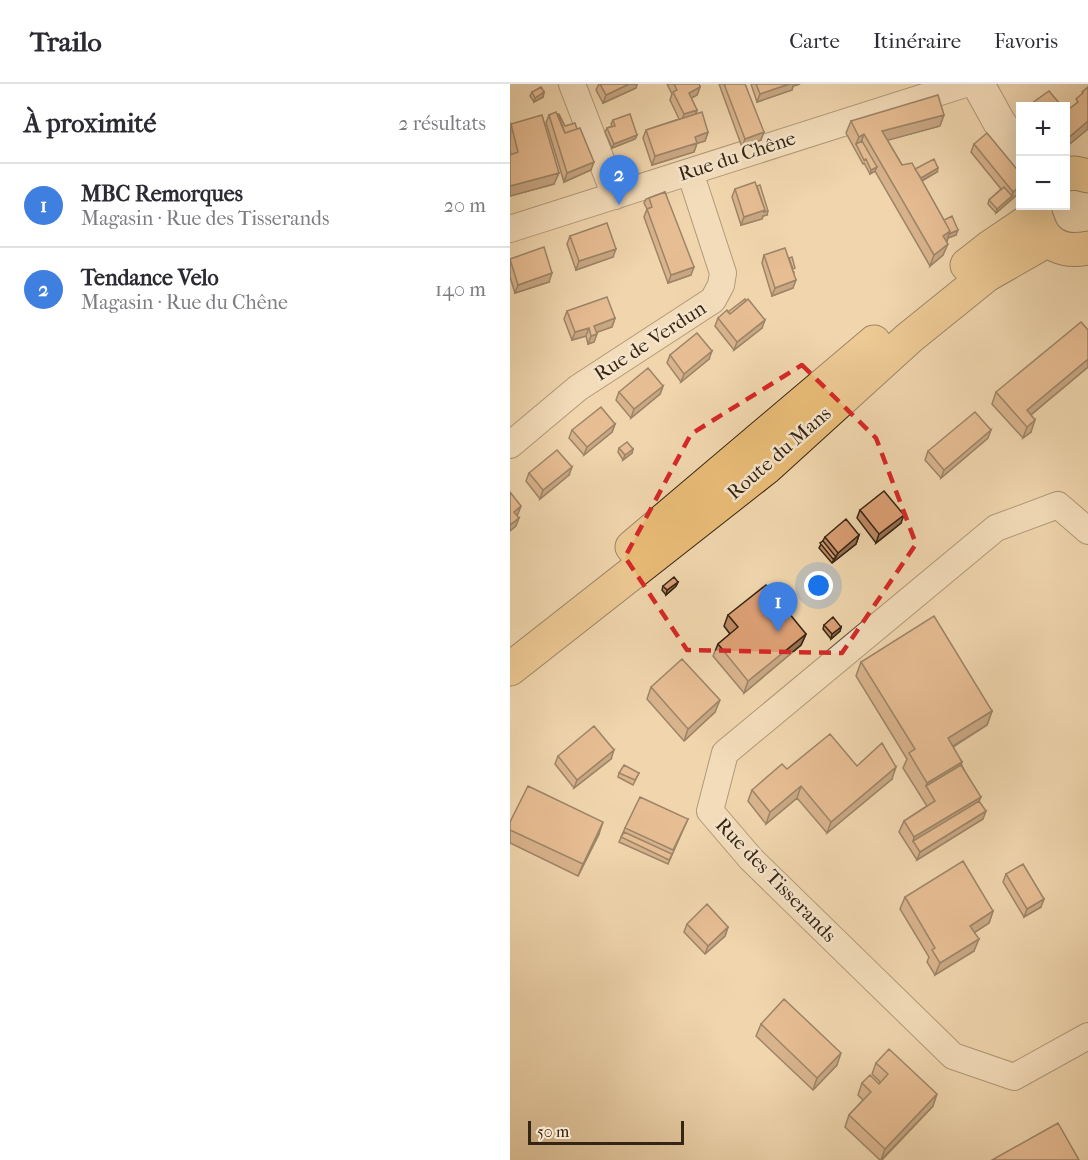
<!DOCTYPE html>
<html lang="fr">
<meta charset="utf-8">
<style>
body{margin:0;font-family:"IM FELL French Canon",serif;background:#f2f2f3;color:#2b2b33}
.controls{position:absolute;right:18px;top:18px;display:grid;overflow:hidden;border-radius:0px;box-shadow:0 6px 24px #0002}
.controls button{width:54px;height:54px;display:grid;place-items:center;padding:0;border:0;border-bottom:2px solid #e1e1e2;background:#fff;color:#2b2b33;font:30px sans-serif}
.scale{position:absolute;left:18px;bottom:15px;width:156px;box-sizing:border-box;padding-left:6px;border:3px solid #352515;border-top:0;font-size:16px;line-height:21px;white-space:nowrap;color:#352515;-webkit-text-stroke:4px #f5e4ca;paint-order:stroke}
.you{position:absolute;left:309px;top:502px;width:21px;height:21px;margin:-15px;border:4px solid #fff;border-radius:50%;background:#1a73e8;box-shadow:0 0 0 9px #1a73e833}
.badge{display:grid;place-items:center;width:39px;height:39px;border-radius:50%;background:#d93025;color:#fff;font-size:20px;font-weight:700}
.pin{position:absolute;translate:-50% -50px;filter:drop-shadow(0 2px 3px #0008)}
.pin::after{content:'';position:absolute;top:32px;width:21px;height:18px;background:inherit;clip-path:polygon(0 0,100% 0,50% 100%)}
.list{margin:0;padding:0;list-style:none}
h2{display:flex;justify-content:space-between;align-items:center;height:78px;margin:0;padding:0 24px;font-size:26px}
h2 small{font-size:20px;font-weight:400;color:#7c7c81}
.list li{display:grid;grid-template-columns:39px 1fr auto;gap:18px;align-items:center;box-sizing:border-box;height:84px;padding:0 24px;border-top:2px solid #e1e1e2}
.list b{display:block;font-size:22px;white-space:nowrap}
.list p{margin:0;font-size:20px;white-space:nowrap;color:#7c7c81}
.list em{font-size:20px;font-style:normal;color:#7c7c81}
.map{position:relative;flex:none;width:578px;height:1076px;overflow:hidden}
header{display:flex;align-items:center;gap:36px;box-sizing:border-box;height:84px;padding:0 30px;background:#fff;border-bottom:2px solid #e1e1e2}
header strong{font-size:28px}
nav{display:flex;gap:33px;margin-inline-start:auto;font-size:21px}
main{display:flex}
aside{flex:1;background:#fff}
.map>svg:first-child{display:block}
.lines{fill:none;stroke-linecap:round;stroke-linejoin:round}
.minor-casing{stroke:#64513b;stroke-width:28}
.tertiary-casing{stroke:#64513b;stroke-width:34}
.primary-casing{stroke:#352515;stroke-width:35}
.minor{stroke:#f5e4ca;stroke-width:26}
.tertiary{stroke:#f5e4ca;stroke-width:32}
.primary{stroke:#e8bb76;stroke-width:33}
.wall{fill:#bd8964;stroke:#352515;stroke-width:1.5}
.shaded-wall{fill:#9a6f51;stroke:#352515;stroke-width:1.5}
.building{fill:#dc9f74;stroke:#352515;stroke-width:1.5}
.marked{fill:none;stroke:#d62828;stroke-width:4.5;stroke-dasharray:12 8;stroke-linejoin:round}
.labels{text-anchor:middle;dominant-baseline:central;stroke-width:5;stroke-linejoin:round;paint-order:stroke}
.street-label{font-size:20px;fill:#352515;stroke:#f5e4ca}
</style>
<header>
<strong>Trailo</strong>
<nav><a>Carte</a><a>Itinéraire</a><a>Favoris</a></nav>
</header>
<main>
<aside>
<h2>À proximité<small>2 résultats</small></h2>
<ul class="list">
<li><span class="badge" style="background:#3f7fe0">1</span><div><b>MBC Remorques</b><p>Magasin · Rue des Tisserands</p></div><em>20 m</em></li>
<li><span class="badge" style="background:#3f7fe0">2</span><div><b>Tendance Velo</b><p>Magasin · Rue du Chêne</p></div><em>140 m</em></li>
</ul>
</aside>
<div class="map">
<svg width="578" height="1076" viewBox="0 0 578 1076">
<rect width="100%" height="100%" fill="#f0d6ad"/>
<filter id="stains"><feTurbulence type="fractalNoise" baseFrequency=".00333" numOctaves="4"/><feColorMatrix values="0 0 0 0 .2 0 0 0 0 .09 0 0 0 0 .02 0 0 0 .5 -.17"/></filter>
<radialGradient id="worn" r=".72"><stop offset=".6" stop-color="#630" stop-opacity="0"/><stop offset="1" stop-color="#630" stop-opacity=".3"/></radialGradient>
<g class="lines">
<g class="minor-casing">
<path id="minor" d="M62,0L105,112
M0,145L455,0
M0,361L68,304L203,216L211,201L213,189L180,88
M578,447L548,421L486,444L215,669L200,727L241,775L443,972L504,993L578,952"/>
</g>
<g class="tertiary-casing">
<path id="tertiary" d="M468,0L489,38L511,69"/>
</g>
<g class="primary-casing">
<path id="primary" d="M556,90L565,89L578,92
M528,138C535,162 555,169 578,164
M457,181L480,163L526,132
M122,463L364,258
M0,585L256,384L399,254L477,191L538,156"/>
</g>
<use href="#minor" class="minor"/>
<use href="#tertiary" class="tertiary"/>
<use href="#primary" class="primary"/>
</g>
<path class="wall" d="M89,0H127L126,4L93,19L86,6Z
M157,0H189L190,3L187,11L181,14L187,26L186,30L198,48L195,57L187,59L184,68L142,81L133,54L136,46L169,35L160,16L162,10Z
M209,0H235L251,56L232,63Z
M241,0H290L283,2L282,6L247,18Z
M22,8H34L33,13L24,18L20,12Z
M39,31L55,42L81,86L54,98L36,39Z
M103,36L127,51L125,55L102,64L95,48L97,44L102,42L101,40Z
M341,37L430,42L377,56L392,81L405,85L427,88L412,97L434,136L446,151L438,154L433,171L420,182L365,87L360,90L354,79L353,80L336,49Z
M1,40L44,100L0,112V71H1L0,65Z
M464,60L510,89V108L486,129L478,120L479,116L491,105L461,68Z
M225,105L257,131L253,132L252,135L231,141L222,113Z
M155,108L181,191L158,199L134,133L137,125L134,119L136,115Z
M60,152L103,173L66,186L57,160Z
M254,171L284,188L283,204L262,212L252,179Z
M0,175L39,198L5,209L0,193Z
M57,227L105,234L102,243L87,248L84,258L78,260L76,252L62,256L54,235Z
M218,228L252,244L224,266L205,242L208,234Z
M160,271L199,275L171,298L157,279Z
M578,283L521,331V348L513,354L482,320L486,308Z
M153,302L150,310L121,334L106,316L109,308Z
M105,340L102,348L74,371L59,354L62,346Z
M478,354L431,394L415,376L418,367Z
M109,364L123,365L122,369L113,376L108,368Z
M19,389L59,391L30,415L16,397Z
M350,426L391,439L366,459L347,434Z
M349,451L346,460L322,479L309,464L315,453Z
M168,498L166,502L156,511L152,506L153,502Z
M218,531L296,550L291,561L234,609L203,572L208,560L220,550L214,542Z
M314,541L331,543L330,547L321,555L313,545Z
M351,578L482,627L477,641L443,663L469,717L473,735L407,776L389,748L394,737L417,722L393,684L397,675L346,592Z
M141,603L205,628L174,657L137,615Z
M48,672L101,675L64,704L45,680Z
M347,682L382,695L317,749L287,714L256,740L238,717L242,706L277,685Z
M109,689H129L123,701L108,693Z
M178,735L158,780L109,758L115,744Z
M0,738L89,750L68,792L0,759Z
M496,790L531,823L514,833L493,798Z
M395,813L483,827L479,839L464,849V867L425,891L417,878L419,873L390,825Z
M177,840L218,843L215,852L195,870L174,848Z
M251,940L327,981L303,1006L246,952Z
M366,979L423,1022L372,1076H370L335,1043L339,1031L353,1016L348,1011L352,999L369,1000L370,998L362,990Z"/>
<path class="shaded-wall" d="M119,0H127L126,4L93,19L96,11Z
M279,0H290L283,2L282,6L247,18L250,10Z
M190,3L187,11L176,17L179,9Z
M34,8L33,13L24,18L25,14Z
M187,26L184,34L171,38L174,30Z
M434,31L430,42L368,59L372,47Z
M578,37V45L555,64V58L557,55Z
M198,48L195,57L182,61L185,53Z
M254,48L251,56L232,63L235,55Z
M354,50L350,61L346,60L349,53Z
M127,51L125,55L102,64L104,60Z
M187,59L184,68L142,81L145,72Z
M84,78L81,86L54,98L57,89Z
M367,83L365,87L360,90L361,86Z
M428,84L427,88L409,98L411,94Z
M49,89L44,100L0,112V102Z
M510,102V108L486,129L487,125L502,112L503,108Z
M255,126L258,127L257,131L253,132L252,135L231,141L234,133Z
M448,146L446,151L438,154L439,150Z
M440,147L436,159L433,152Z
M438,160L433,171L420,182L424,171Z
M106,165L103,173L66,186L69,177Z
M184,183L181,191L158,199L161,191Z
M42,189L39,198L5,209L8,201Z
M286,196L283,204L262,212L265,204Z
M105,234L102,243L82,250L84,242Z
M255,236L252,244L224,266L227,258Z
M79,244L76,252L62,256L65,248Z
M87,250L84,258L78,260L81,252Z
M202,267L199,275L171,298L174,290Z
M578,275V283L512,338L517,326Z
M153,302L150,310L121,334L124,325Z
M525,336L521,348L513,354L517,343Z
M105,340L102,348L74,371L77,363Z
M481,346L478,354L431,394L434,386Z
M123,365L122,369L113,376L115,371Z
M62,383L59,391L30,415L33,406Z
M11,422L8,430L1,436L4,428Z
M394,431L391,439L366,459L369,450Z
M9,434L6,442L0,447V441Z
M349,451L346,460L322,479L328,469Z
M168,498L166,502L156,511L157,506Z
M331,543L330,547L321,555L322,550Z
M296,550L291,561L234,609L238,597Z
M210,616L205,628L174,657L178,645Z
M482,627L477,641L432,669L438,654Z
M104,666L101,675L64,704L67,696Z
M452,678L447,692L416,702L417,699Z
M386,683L382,695L317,749L321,738Z
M291,702L287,714L256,740L260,728Z
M471,713L466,725L403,757L404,753Z
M476,727L473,735L407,776L410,768Z
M93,738L89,750L68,792L73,780Z
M534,815L531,823L514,833L517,825Z
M483,827L479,839L456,854L460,842Z
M218,843L215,852L195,870L198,862Z
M469,855L464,867L425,891L430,879Z
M331,969L327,981L303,1006L307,994Z
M427,1010L423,1022L371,1076L375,1065Z"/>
<path class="building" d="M90,0H119L96,11Z
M164,0H189L190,3L179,9L187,26L174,30L163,8L167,6Z
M214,0H235L254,48L235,55Z
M246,0H279L250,10Z
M31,3L34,8L25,14L22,8Z
M578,3V37L557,55L555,53V28L568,18L566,15L573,9L572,8Z
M539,7L550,20L546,22H518Z
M428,11L434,31L372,47L392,81L402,79L440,147L433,152L438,160L424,171L354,50L349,53L341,37Z
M46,28L55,49L70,44L84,78L57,89L39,31Z
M192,28L198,48L185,53L187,59L145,72L136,46Z
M48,30H49L55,42L65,39L67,45L55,49Z
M120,30L127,51L104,60L97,44L105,42L103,36Z
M32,31L49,89L0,102V71L8,68L1,40Z
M477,49L510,89V102L503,108L464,60Z
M352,57L367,83L361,86L356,75L354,76L346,60Z
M424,75L428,84L411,94L405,85Z
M245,98L255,126L234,133L225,105Z
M250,101L258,127L254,128L255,126L247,102Z
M494,103L502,112L487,125L479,116Z
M155,108L184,183L161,191L137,125L142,123L139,114Z
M442,132L448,146L439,150L440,147L434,136Z
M97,139L106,165L69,177L60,152Z
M34,163L42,189L8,201L0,175Z
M275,164L286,196L265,204L254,171Z
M282,173L285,184L283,185L279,174Z
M97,213L105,234L84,242L87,250L81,252L79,244L65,248L57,227Z
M235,215L236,217L220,230L218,228Z
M238,215L255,236L227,258L208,234L217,226L220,230Z
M571,238L578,246V275L517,326L525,336L517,343L486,308Z
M187,249L202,267L174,290L160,271Z
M138,284L153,302L124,325L109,308Z
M91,323L105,340L77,363L62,346Z
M465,328L481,346L434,386L418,367Z
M117,358L123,365L115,371L109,364Z
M47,366L62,383L33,406L19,389Z
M374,407L394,431L369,450L350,426Z
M0,408L11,422L4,428L9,434L0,441Z
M336,435L349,451L328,469L315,453Z
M313,457L326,473L323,475L310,459Z
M164,493L168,498L157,506L153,502Z
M256,501L296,550L238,597L208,560L228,543L218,531Z
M424,532L482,627L438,654L452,678L417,699L399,669L405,665L351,578Z
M323,533L331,543L322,550L314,541Z
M172,575L210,616L178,645L141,603Z
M84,642L104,666L67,696L48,672Z
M320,650L347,682L372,659L386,683L321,738L291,702L260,728L242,706L272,680L277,685Z
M114,681L129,689L125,696L109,689Z
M451,681L471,713L404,753L394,737L425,717L416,702Z
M18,702L93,738L73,780L0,746V738Z
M130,713L178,735L163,766L115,744Z
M469,717L476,727L410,768L403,757Z
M114,748L162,770L159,776L111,753Z
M453,777L483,827L460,842L469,855L430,879L422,866L425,864L395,813Z
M513,780L534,815L517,825L496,790Z
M197,820L218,843L198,862L177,840Z
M274,915L331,969L307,994L251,940Z
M379,965L427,1010L375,1065L339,1031L361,1008L352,999L360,991L369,1000L378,990L366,979Z
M548,1039L569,1076H482Z"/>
<path d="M0 0H578V1076H0ZM292,281L366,354L406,460L332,569L177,566L115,473L181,350Z" fill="#f0d6ad" fill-opacity=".55" fill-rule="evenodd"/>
<path class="marked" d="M292,281L366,354L406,460L332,569L177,566L115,473L181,350Z"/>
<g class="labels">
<g class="street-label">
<text transform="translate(227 72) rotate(-18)">Rue du Chêne</text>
<text transform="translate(140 257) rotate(-33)">Rue de Verdun</text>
<text transform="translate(269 369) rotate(-41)">Route du Mans</text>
<text transform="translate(266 796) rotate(46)">Rue des Tisserands</text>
</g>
</g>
<rect width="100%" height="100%" filter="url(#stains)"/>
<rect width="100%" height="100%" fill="url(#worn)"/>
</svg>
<div class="controls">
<button>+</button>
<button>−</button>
</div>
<div class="scale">50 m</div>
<div class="you"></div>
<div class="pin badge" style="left:268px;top:548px;background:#3f7fe0">1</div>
<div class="pin badge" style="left:109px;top:121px;background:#3f7fe0">2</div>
</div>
</main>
